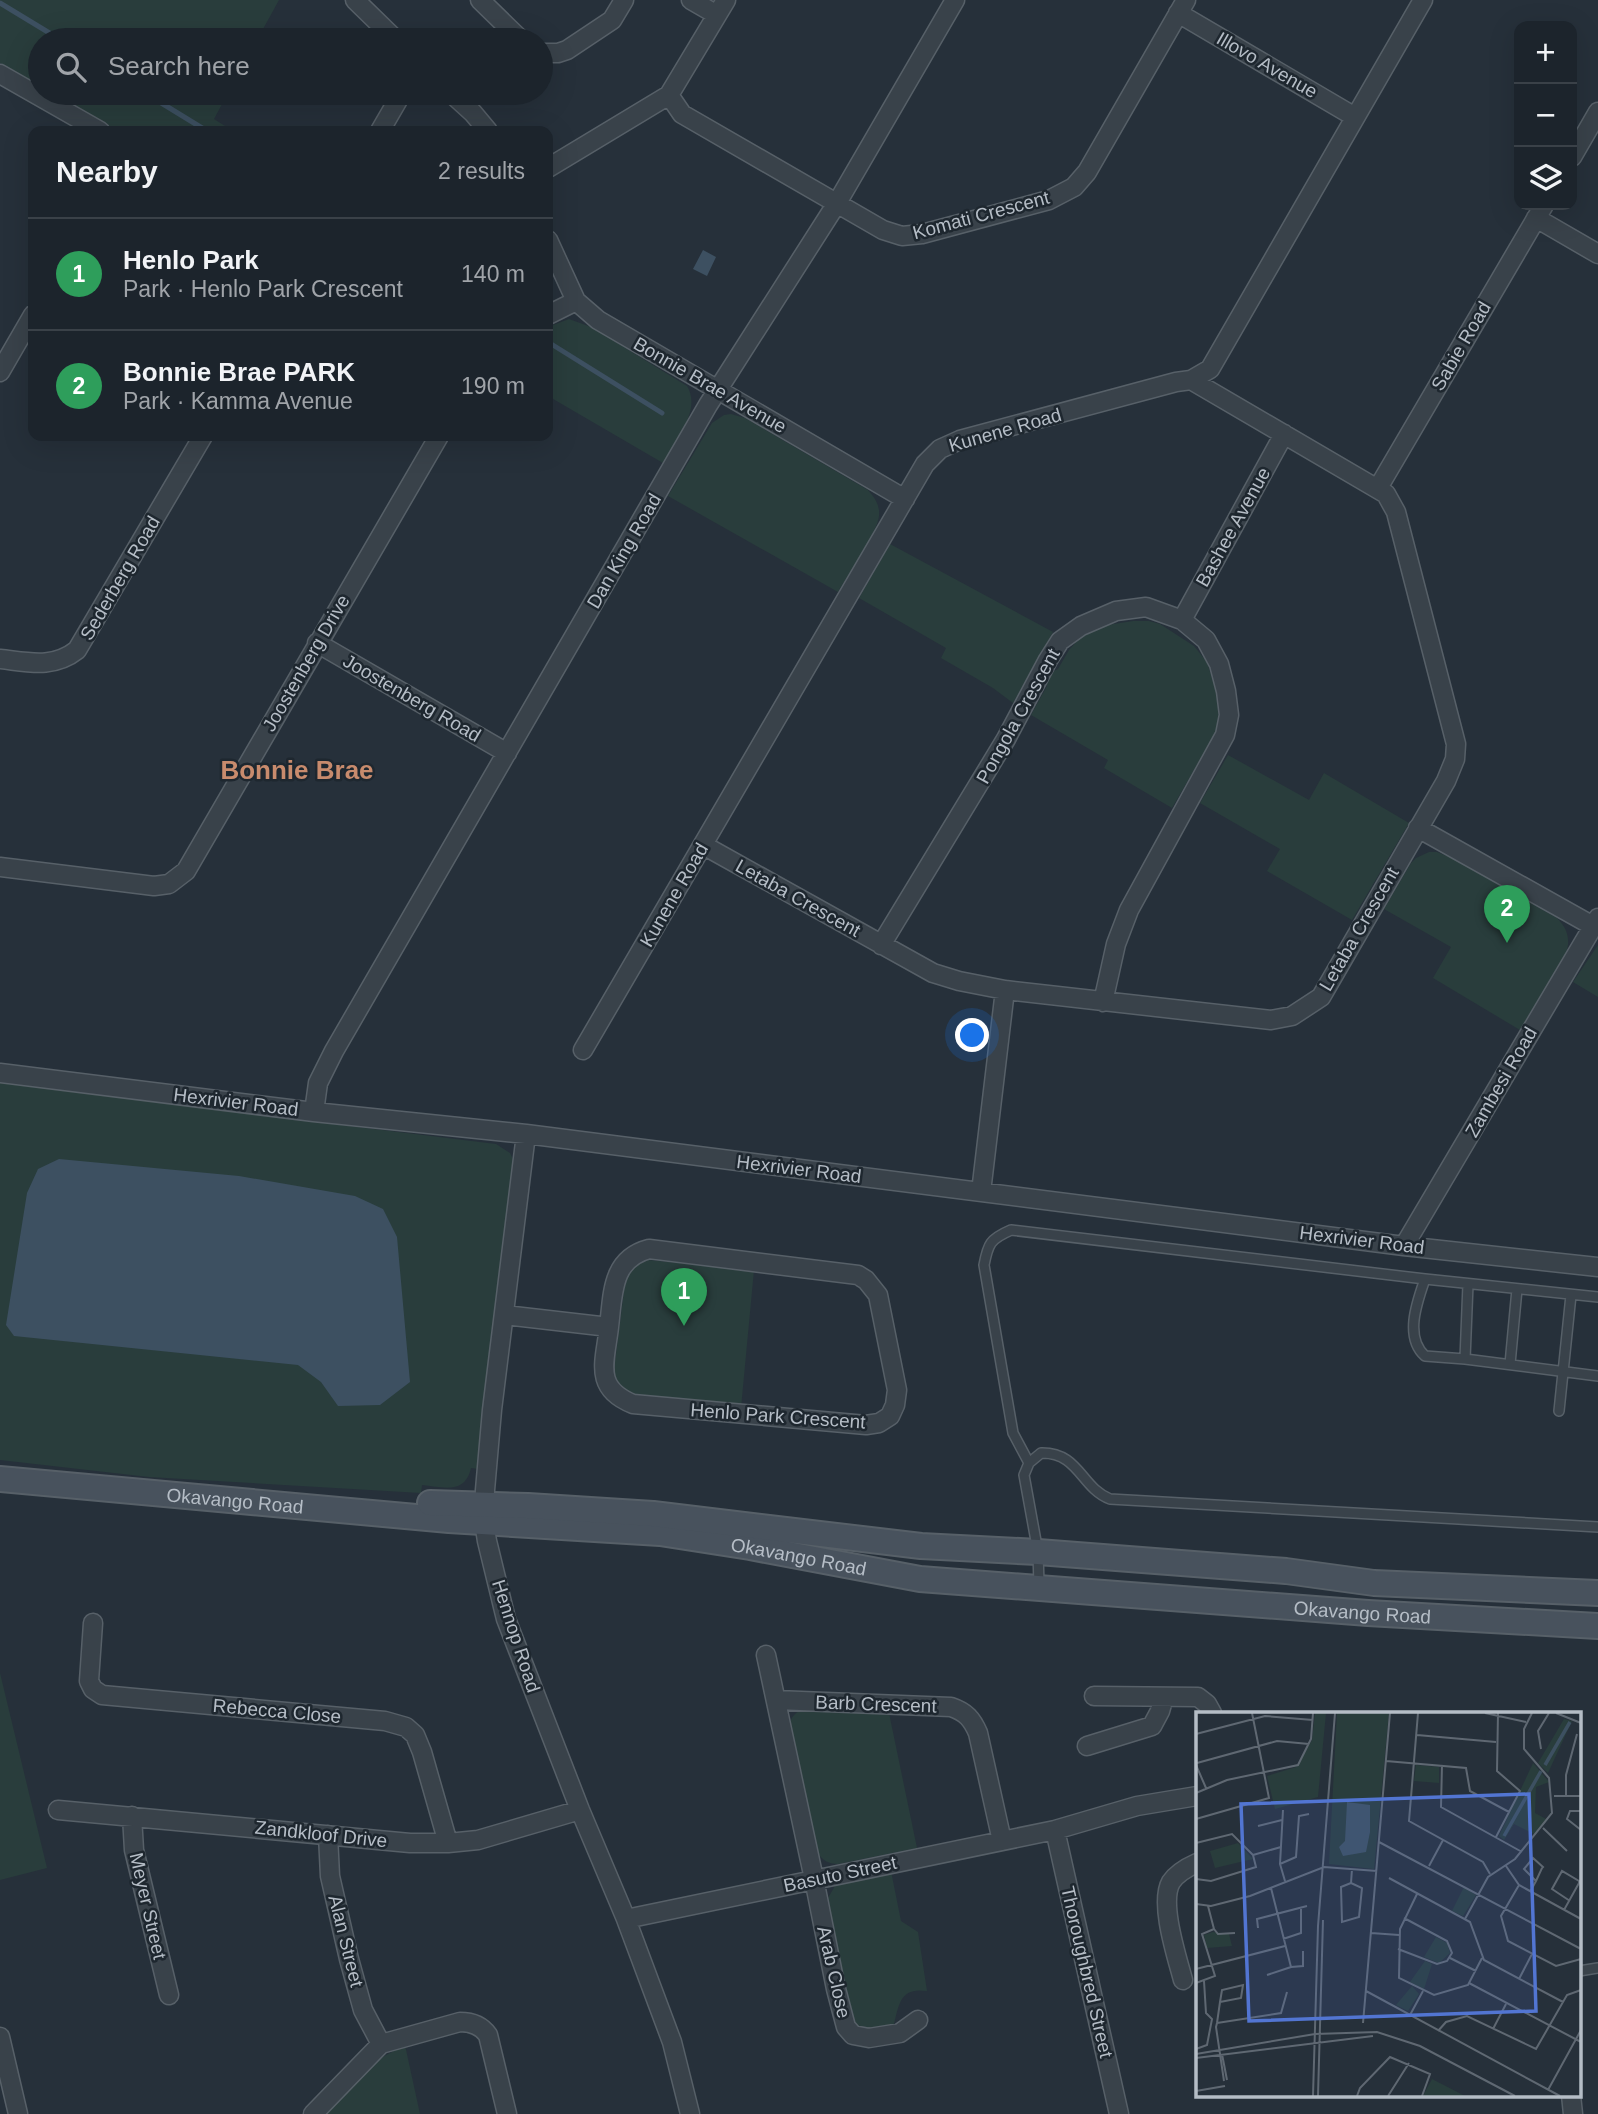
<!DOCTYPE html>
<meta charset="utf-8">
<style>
body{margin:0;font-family:Arial,sans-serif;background:#293038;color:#f1f3f6}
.controls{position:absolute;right:21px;top:21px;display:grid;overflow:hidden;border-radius:14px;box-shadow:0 7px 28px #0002}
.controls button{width:63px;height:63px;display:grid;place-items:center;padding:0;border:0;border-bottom:2px solid #3a4148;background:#1c242c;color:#f1f3f6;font:35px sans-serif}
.you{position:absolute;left:973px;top:1036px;width:24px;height:24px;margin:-18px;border:5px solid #fff;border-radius:50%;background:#1a73e8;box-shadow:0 0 0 10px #1a73e833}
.badge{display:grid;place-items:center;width:46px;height:46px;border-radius:50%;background:#94bfec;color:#fff;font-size:23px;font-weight:700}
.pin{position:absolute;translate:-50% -58px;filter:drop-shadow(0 2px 4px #0008)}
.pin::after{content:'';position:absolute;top:37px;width:24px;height:21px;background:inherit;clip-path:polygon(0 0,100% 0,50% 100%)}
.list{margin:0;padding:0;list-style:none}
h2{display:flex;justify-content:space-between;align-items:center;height:91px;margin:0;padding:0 28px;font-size:30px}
h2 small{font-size:23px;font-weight:400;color:#a0a4a9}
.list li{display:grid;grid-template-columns:46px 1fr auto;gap:21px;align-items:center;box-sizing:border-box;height:112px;padding:0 28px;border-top:2px solid #3a4148}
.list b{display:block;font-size:26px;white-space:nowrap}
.list p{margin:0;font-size:23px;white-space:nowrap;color:#a0a4a9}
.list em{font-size:23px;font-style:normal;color:#a0a4a9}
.icon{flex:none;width:38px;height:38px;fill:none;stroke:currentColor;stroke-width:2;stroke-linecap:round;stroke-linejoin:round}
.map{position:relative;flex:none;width:1598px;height:2114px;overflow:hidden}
.search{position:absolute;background:#1c242c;box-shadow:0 7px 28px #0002;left:28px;top:28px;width:525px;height:77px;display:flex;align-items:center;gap:18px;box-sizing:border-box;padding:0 24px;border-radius:38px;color:#a0a4a9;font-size:26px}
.panel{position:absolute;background:#1c242c;box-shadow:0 7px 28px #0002;left:28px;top:126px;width:525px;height:315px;border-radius:14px}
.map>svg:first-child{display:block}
.green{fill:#293d3c}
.water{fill:#3d5061}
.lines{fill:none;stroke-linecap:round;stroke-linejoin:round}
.stream{stroke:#3d5061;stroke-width:5}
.lane-casing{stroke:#576068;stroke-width:12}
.street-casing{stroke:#576068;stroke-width:21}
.secondary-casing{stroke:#576068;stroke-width:28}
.lane{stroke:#39424a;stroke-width:9}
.street{stroke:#39424a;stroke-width:18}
.secondary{stroke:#48525d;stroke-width:24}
.labels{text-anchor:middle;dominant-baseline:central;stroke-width:5;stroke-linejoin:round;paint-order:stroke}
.street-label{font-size:19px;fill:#b5bdc6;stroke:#1e272f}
.district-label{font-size:26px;font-weight:bold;fill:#c88b6d;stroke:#1e272f}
.inset-river{fill:none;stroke:#3d5061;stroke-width:3.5}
.inset-road{fill:none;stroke:#5f6872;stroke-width:2}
.view{fill:#5275d2;fill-opacity:0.15;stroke:#5275d2;stroke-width:3.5}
.inset-edge{fill:none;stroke:#b5bdc6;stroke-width:3.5}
</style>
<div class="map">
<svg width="1598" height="2114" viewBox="0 0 1598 2114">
<rect width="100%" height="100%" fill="#26303a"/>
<path class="green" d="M0,0H279L257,40H40V87L0,63Z
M51,93H228L214,119L233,131H117Z
M569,319L591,327L687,386C702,410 675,441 663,463L548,396V327Z
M731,414L745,418L868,490C875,498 880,505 879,516C877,533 848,575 838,592L668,496L712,423L724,415Z
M890,544L1053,632L1013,703L993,688L941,658L946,648L859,598Z
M1133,621H1149L1160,624L1194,646L1207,662L1220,704L1219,719L1215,734L1172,808L1104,768L1108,760L1031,715L1047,686L1046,682L1052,672L1058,669L1069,650L1078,640L1088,632L1107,625Z
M1228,755L1309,800L1324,773L1409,823L1352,920L1267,871L1280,849L1200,803Z
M1429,852H1437L1452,858L1557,918C1567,928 1571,939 1566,953L1520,1030L1433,978L1451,947L1384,909L1411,863L1416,858Z
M1598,945V997L1573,982Z
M0,1083L496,1144L510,1153L515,1163L479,1469L471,1468C465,1495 443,1487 422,1485L421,1493L149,1477L0,1460Z
M648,1260L754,1270L741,1408L637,1398L620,1389L615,1376L614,1370L625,1283C629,1271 637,1264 648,1260Z
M0,1673L47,1868L0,1880Z
M806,1709L889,1713L917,1848L838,1864C828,1864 822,1860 816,1851L790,1729C789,1718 795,1711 806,1709Z
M891,1871L901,1921L918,1932L927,1991C901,1987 899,2003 894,2024L875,2031L859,2028L851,2017L828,1898L835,1886L841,1882Z
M405,2045L420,2114H324L379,2059Z"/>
<path class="water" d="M703,250L716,257L707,276L693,269Z
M59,1159L239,1176L355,1196L383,1209L397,1237L410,1382L380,1405L338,1406L321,1382L298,1365L14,1336L6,1325L27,1193L38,1169Z"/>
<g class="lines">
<path class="stream" d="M0,3L61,40
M145,93L207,131
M548,342L662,413"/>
<g class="lane-casing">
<path id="lane" d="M1425,1279C1417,1302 1404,1337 1425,1356L1465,1359
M1468,1284L1465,1359L1598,1376
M1510,1364L1517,1289
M1559,1411L1571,1295
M1029,1463L1013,1433L984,1265C988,1244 990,1239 1011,1230L1425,1279L1598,1297
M1039,1585L1038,1552L1024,1475L1029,1463L1041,1453C1079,1452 1081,1488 1110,1499L1598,1527
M1579,1971L1598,1968"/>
</g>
<g class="street-casing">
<path id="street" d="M355,0L396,40
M480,0L521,40
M691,0L717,15
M1178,13L1355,117
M541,53H558L567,50L612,20L624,0
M0,74L100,131
M451,93L473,113L488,131
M669,95L682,114L883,230L902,236L922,234L1049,200L1074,187L1087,172L1186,0
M380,131L402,93
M1572,157L1598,112
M548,168L669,95L726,0
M1536,218L1598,254
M548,240L576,301L598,320L905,499
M548,315L576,301
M0,372L33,315
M1378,488L1544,205
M1182,620L1284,434
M317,643L507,753
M0,659C28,662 53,669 77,650L203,436
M1418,828L1593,926
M703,845L933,973L959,981L1005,990L1271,1020L1292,1016L1321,997L1446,781L1455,759L1456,744L1396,512L1386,494L1191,380
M0,867L154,886L169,884L186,871L439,436
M881,945L1006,739L1048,660L1060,641L1081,626L1116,611L1146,607L1182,620L1206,640L1219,664L1226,691L1229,715L1225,735L1129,910L1116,944L1103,1002
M583,1050L925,464L940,449L960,440L1176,382L1191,380L1210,369L1423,0
M0,1073L314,1112L526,1134L1404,1246L1598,1267
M314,1112L318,1083L334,1051L708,405L837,203L955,0
M526,1134L492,1410L485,1490L484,1522L487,1541L506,1619L580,1810L626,1919L672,2042L690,2114
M981,1192L1005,990
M1404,1246L1598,918
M505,1315L609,1327C605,1362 593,1388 633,1404L866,1425L879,1423L890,1416L895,1405L897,1390L878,1295L866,1280L858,1275L649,1249C611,1259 613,1294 609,1327
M93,1623L89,1681L93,1689L102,1695L385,1721L406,1727L415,1735L422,1752L448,1843
M766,1655L814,1879L836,1989L846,2027L853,2035L869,2038L900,2033L918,2020
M1094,1696L1198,1697L1207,1704L1212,1713
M776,1700L951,1707C966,1712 972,1719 978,1733L1002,1841
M1087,1746L1152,1726L1160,1711L1164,1697
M58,1810L410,1843H448L478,1840L580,1810
M132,1816L134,1850L169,1995
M1055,1830L1119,2114
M328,1835L330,1876L349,1959L363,2010L381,2044
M626,1919L1055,1830L1137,1806L1197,1796
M1183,1980C1177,1957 1159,1903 1171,1882C1177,1873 1188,1867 1197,1863
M0,2037L18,2114
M1571,2095L1573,2114
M313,2114L381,2044L460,2022C471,2022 481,2025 488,2035L507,2114"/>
</g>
<g class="secondary-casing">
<g id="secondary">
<path id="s1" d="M0,1479L449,1520L660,1533L750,1547L920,1579L1368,1613L1598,1626"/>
<path d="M430,1503L528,1506L653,1514L921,1546L1038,1552L1286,1571L1374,1583L1598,1593"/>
</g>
</g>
<use href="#lane" class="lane"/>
<use href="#street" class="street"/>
<use href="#secondary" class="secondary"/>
</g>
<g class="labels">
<g class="street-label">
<text transform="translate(1267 65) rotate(30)">Illovo Avenue</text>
<text transform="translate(981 215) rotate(-15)">Komati Crescent</text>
<text transform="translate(1461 346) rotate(-60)">Sabie Road</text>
<text transform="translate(710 385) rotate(30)">Bonnie Brae Avenue</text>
<text transform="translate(1005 430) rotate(-16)">Kunene Road</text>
<text transform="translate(1233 527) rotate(-61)">Bashee Avenue</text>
<text transform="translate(624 551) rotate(-60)">Dan King Road</text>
<text transform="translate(120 578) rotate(-60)">Sederberg Road</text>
<text transform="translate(306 663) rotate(-60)">Joostenberg Drive</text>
<text transform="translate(412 698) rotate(30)">Joostenberg Road</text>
<text transform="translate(1018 716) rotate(-61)">Pongola Crescent</text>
<text transform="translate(674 895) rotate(-60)">Kunene Road</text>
<text transform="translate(798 898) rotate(29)">Letaba Crescent</text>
<text transform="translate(1359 929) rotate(-60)">Letaba Crescent</text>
<text transform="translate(1501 1082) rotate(-60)">Zambesi Road</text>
<text transform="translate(236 1102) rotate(7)">Hexrivier Road</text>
<text transform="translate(799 1169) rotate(7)">Hexrivier Road</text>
<text transform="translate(1362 1240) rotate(7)">Hexrivier Road</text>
<text transform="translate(778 1416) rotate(4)">Henlo Park Crescent</text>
<text stroke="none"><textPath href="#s1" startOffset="236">Okavango Road</textPath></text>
<text stroke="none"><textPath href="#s1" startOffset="803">Okavango Road</textPath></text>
<text stroke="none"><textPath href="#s1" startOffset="1370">Okavango Road</textPath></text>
<text transform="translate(516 1636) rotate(72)">Hennop Road</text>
<text transform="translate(876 1704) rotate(2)">Barb Crescent</text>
<text transform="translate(277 1711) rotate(5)">Rebecca Close</text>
<text transform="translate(321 1834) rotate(6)">Zandkloof Drive</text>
<text transform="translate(840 1874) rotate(-12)">Basuto Street</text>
<text transform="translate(148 1906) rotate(77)">Meyer Street</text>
<text transform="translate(346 1941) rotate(76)">Alan Street</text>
<text transform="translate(834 1972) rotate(77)">Arab Close</text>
<text transform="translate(1087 1972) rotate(77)">Thoroughbred Street</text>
</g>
<g class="district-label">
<text x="297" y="770">Bonnie Brae</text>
</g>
</g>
<g transform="translate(1196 1712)">
<rect width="385" height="385" fill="#26303a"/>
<path d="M119,1H130L122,85L79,97L71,64L100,55L116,28ZM141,1H193L178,157L133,152ZM368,7L376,9L352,61L342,51ZM337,51L353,70L340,75L339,101L352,108L338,122L318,112L308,128L303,124ZM220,53L243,55V71L218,69ZM42,131L57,147L19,156L14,139ZM268,175L280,183L267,204L256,199ZM17,220L33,222L36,234L11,236L8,223ZM240,225L251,231L254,241L243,251L228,245ZM229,249L236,252L228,277L214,270ZM216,274L223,282L212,299L200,293ZM236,367L269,384H227Z" fill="#293d3c"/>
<path d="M151,90L174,93V120L170,140L147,144L143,135L149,129Z" fill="#3d5061"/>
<path class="inset-river" d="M349,53L374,10M308,124L345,59"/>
<path class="inset-road" d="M222,1L213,109L287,150L294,162M289,1L330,10M360,1L385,11M0,22L69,4L117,8M221,23L300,30M345,37L342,19L353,1M190,49L270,56L274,79L313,100M1,51L81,29L113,32M0,53L10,76M246,53L245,95L326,140M0,81L31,68L102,53L115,27L117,1M358,84H385M370,84V63L381,22M87,98L84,152L89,169M385,99H374L371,107L385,118M0,107L73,86L56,1M62,114L86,108M347,116L371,139M300,125L324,79L301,59L302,1M183,130L385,237M0,131L36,122L57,143L60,155L15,169L0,167M57,143L85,135M84,152L100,145L103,104L113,102M233,154L247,128M310,154L323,173L385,207M193,166L274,210L288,248L367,290M155,171L166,176L163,205L146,210L145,175L155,171L156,157M323,173L305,204L312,229L360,254L385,247M334,180L340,169L346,156L347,155L337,146L328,157L340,169M221,182L204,217L203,266L238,283L272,273L286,246M0,192L15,194L54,184L128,155L181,159M12,194L18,217M368,198L383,171V169L366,159L356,177L374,189M269,207L292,165L319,147L356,101L353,66L328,37V17L336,1M62,216L61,207L111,194M18,217L22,222L39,221M175,221L203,223M87,227L105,221V195M202,237L241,252L251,249L256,241L251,229L208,206M254,246L280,259M95,255L107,254V239M0,257L89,234M71,263L95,255L75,176M323,267L336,242M0,271L19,264L6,222L18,217M273,271L385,330M170,279L364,384M24,290L45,286L47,273L26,278L24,290L21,311L20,315L28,369M214,303L227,279M21,311L85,301L91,280M167,311L194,1M297,317L310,292M242,319L250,310L271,304L340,337L371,283L385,278M0,337L11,333L16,307L10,301L8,269M0,342L119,322L181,320L224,334L319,384M26,342L31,368M0,346L177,324M352,378L385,318M0,379L29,374M117,384L122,214L139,1M122,384L127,208M161,384L164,376L194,345L234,362L226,384M192,384L213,351"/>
<path class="view" d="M333,82L340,299L53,309L45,92Z"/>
<rect width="385" height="385" class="inset-edge"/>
</g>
</svg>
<div class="controls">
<button>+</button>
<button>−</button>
<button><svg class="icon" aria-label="layers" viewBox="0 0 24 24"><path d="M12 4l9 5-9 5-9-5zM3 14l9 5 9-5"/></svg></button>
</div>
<div class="you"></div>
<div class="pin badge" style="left:684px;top:1326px;background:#2e9e5b">1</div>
<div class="pin badge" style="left:1507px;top:943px;background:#2e9e5b">2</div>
<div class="search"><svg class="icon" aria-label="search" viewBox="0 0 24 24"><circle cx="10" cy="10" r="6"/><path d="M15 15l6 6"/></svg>Search here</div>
<section class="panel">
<h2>Nearby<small>2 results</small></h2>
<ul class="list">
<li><span class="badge" style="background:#2e9e5b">1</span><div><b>Henlo Park</b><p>Park · Henlo Park Crescent</p></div><em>140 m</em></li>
<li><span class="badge" style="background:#2e9e5b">2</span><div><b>Bonnie Brae PARK</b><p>Park · Kamma Avenue</p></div><em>190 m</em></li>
</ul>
</section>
</div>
